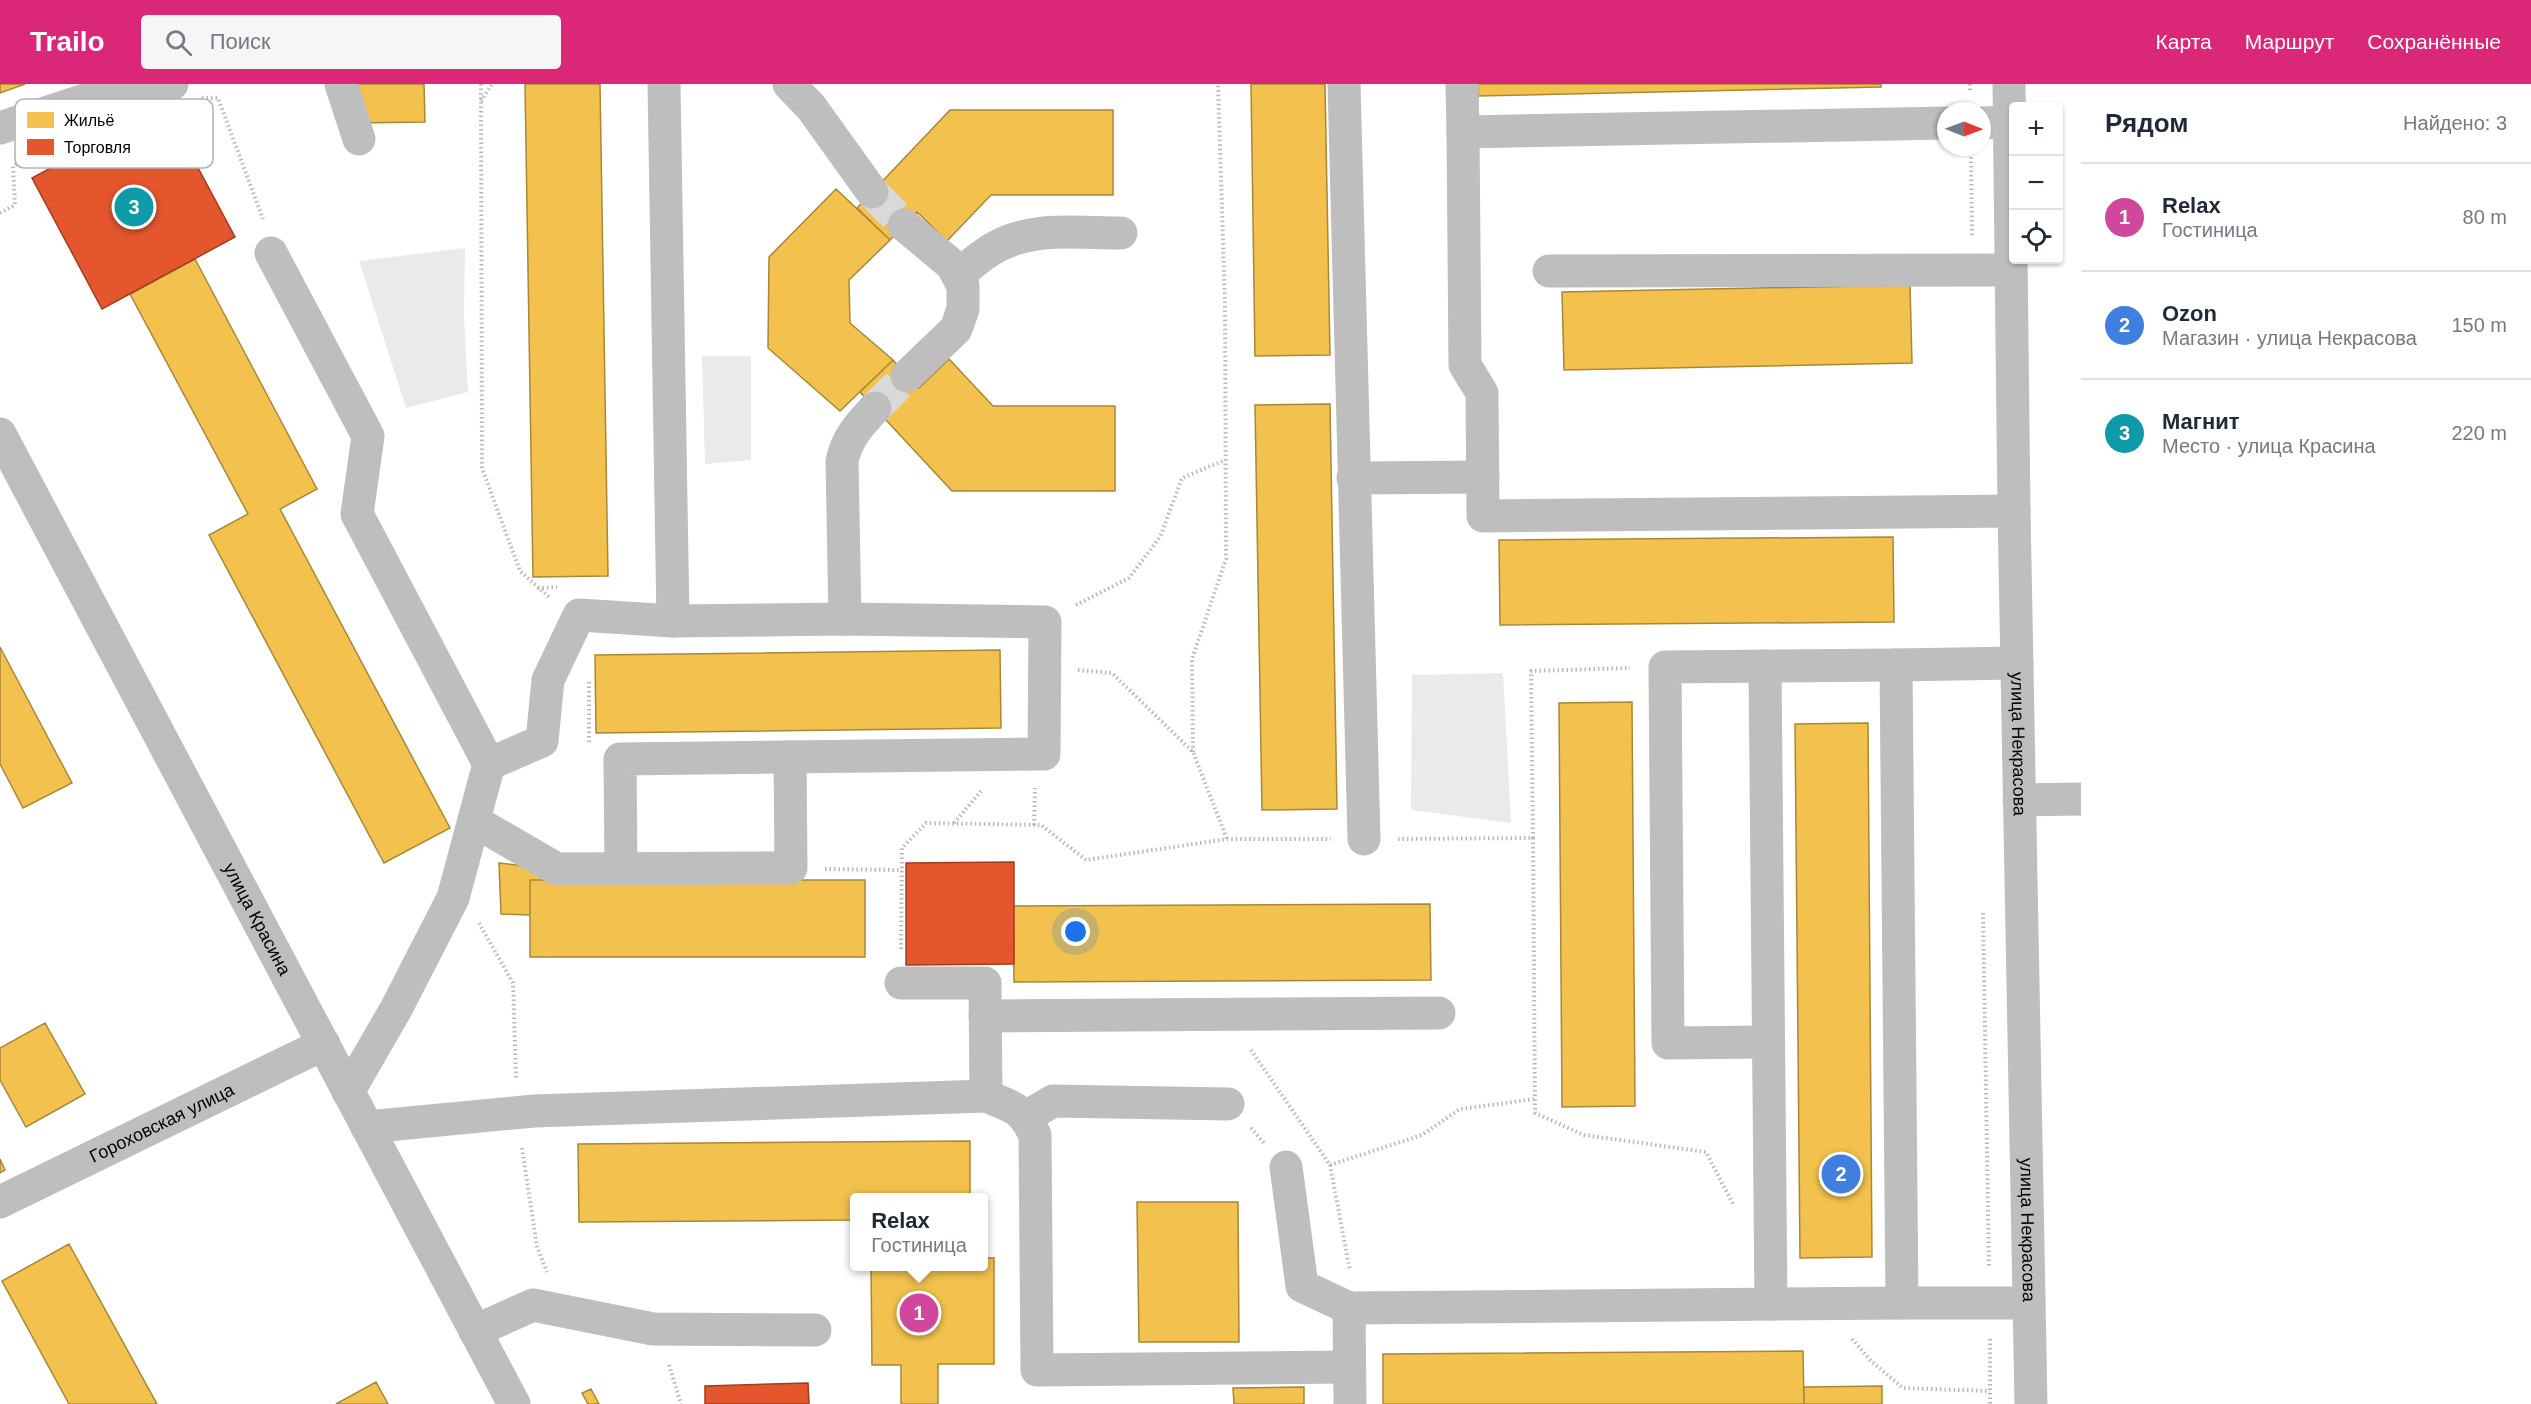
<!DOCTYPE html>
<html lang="ru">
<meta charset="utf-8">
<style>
body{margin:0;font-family:Helvetica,sans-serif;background:#f6f6f7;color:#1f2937}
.controls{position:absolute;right:18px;top:18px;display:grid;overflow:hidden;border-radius:6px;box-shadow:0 2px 4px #0004}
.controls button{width:54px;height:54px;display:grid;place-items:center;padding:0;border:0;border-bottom:2px solid #e0e1e3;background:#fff;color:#1f2937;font:30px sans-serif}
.compass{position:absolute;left:1937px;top:18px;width:54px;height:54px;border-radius:50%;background:#fff;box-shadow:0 2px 4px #0004;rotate:91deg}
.you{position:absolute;left:1076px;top:848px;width:21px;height:21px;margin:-15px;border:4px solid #fff;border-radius:50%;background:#1a73e8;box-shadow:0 0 0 9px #1a73e833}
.badge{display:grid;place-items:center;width:39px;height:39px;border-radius:50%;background:#db2777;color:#fff;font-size:20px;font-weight:700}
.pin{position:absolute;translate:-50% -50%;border:3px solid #fff;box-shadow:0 2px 6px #0006}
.popup{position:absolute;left:850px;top:1109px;width:138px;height:78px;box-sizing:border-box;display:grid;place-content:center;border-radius:6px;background:#fff;filter:drop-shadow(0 2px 4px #0005);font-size:20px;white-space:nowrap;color:#747a83}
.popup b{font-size:22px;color:#1f2937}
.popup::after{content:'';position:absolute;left:50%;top:100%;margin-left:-12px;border:12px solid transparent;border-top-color:#fff}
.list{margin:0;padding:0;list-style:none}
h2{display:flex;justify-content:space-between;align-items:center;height:78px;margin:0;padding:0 24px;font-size:26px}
h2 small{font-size:20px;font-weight:400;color:#747a83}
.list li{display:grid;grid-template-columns:39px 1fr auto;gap:18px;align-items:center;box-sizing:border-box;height:108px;padding:0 24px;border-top:2px solid #e0e1e3}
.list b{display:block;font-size:22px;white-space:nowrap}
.list p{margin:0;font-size:20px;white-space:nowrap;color:#747a83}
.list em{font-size:20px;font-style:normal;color:#747a83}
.icon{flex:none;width:33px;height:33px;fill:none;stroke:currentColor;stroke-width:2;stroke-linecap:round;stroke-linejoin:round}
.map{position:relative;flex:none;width:2081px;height:1320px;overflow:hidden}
header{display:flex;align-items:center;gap:36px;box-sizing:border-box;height:84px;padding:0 30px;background:#db2777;color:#fff}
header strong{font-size:28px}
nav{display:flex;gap:33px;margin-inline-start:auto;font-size:21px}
.search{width:420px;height:54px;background:#f6f6f7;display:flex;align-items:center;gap:15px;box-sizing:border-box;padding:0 21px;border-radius:6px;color:#747a83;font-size:22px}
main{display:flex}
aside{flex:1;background:#fff}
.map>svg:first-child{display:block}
.green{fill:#eaeaea}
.homes{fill:#f2c14e;stroke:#a98737;stroke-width:1.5}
.shops{fill:#e4572e;stroke:#a03d20;stroke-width:1.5}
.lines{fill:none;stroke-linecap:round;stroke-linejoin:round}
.minor-tunnel{stroke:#d9d9d9;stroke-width:33;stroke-dasharray:33 16;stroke-linecap:butt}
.path{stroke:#b8b8b8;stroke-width:4;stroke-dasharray:1.5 3;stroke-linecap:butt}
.minor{stroke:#bebebe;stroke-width:33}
.major{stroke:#bdbdbd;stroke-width:33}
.labels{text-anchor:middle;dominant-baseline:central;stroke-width:6;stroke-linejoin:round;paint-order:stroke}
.street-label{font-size:18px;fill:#000;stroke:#fff}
.key{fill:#fff;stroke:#b2b2b2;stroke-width:1.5}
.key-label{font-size:16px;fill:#000}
</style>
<header>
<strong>Trailo</strong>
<div class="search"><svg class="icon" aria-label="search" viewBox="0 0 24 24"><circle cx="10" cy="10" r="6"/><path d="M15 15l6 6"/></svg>Поиск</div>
<nav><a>Карта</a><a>Маршрут</a><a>Сохранённые</a></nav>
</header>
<main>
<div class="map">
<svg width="2081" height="1320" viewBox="0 0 2081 1320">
<rect width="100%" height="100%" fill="#fff"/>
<path class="green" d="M465,164L464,232L468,308L406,324L359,177Z
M702,272H751V376L705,380Z
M1503,589L1511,739L1411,726L1412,591Z"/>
<path class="homes" d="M0,0H25L0,9Z
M355,0H424L425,38L356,39Z
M525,0H600L608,492L533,493Z
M1251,0H1325L1330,271L1255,272Z
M1478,0H1881V3L1478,12Z
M950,26H1113V111H991L947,157L917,128L890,156L857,124Z
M836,105L890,156L849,196L850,239L893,276L840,327L768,264L769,173Z
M195,175L317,405L280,425L450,744L384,779L209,451L248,430L130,210Z
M1910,201L1912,279L1564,286L1562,208Z
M949,275L993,322H1115V407H952L860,308L893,276L919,304Z
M1330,320L1337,725L1262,726L1255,321Z
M1893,453L1894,538L1500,541L1499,456Z
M0,563L72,699L23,724L0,680Z
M1000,566L1001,644L596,649L595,571Z
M1632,618L1635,1022L1562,1023L1559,619Z
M1868,639L1872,1173L1800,1174L1795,640Z
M499,779L532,783L550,796H530V831L501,830Z
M530,796H865V873H530Z
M1430,820L1431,896L1014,898L1013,822Z
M45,939L85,1010L26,1043L0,996V964Z
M970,1057V1114H854V1136L579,1138L578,1060Z
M0,1075L5,1086L0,1089Z
M1137,1118H1238L1239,1258H1139Z
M69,1160L157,1320H69L2,1197Z
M984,1174H994V1280H938V1320H901V1281H872L871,1182H984Z
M1803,1267L1804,1320H1383V1270Z
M376,1298L388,1320H336Z
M1882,1302V1320H1804V1303Z
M1304,1303V1320H1234L1233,1304Z
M591,1305L599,1320H588L582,1309Z"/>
<path class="shops" d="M165,22L235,153L102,225L32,94Z
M1014,778V880L906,881V779Z
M808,1299L809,1320H705V1302Z"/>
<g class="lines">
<path class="minor-tunnel" d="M872,108L904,141
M875,324L907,292"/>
<path class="path" d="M481,0L482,384L520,487L549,513
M1970,0V8
M202,14H218L263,135
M481,17L492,0
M1971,73L1972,152
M0,129L15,121L13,82L21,77
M538,504L557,503
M1076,521L1129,494L1160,453L1182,394L1225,376
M1078,586L1112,589L1193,668L1227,755
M589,658V597
M1193,668L1192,575L1226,475L1225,221L1218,0
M954,739L982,706
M1034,741L1035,704
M1533,754L1531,587L1630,584
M1398,755L1533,754L1535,1029L1584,1051L1706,1068L1734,1122
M825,785L902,786
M1983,829L1989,1184
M479,839L513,899L516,994
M901,865L902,764L926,739L1041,741L1086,776L1227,755H1331
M1251,966L1330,1081L1350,1187
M1251,1044L1264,1059
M522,1064L537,1163L547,1188
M1330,1081L1422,1051L1460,1025L1535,1015
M1852,1255L1871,1277L1903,1304L1990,1307
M1990,1255V1320
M669,1281L681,1320"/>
<g class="minor">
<path d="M341,0L359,55"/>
<path d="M664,0L673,537"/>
<path d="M789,0L811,23L872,108"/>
<path d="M1344,0L1364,755"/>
<path d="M1462,0L1463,48L1946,39"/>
<path id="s1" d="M2009,0L2014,427L2031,1320"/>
<path d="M1982,39L2009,38"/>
<path d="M0,44L115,6L172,0"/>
<path d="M1463,48L1465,281L1482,309L1483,432L2014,427"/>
<path d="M904,141L952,181L963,202V225L956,245L907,292"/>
<path d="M271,169L368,352L357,430L489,680L453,814L396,925L348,1008"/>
<path d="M1549,187L2010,186"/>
<path d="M958,191C970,182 982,170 996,163C1033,142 1080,149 1121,149"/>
<path d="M1353,394L1483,393"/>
<path d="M845,535L842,377C847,354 859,341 875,324"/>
<path d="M2017,579L1896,581L1902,1219H2029"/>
<path d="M1765,582L1771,1220"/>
<path d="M489,680L542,657L548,596L579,531L673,537L845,535L1045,538L1044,670L620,675L621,784"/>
<path d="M2019,716L2081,715"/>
<path d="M474,737L557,785L791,784L790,673"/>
<path d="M901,899H985L986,1012"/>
<path d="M985,932L1439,929"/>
<path d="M1768,958L1668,959L1665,583L1896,581"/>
<path d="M1026,1033L1053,1017L1228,1020"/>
<path d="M367,1043L534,1027L986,1012C1013,1023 1021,1023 1035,1051L1037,1286L1349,1283"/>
<path d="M1286,1083L1302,1202L1349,1224"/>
<path id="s2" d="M0,1118L324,960"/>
<path d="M475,1247L533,1221L653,1245L815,1246"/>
<path d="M1350,1320L1349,1224L1902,1219"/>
</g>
<path class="major" id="s3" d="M0,350L514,1320"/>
</g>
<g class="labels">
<g class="street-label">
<text stroke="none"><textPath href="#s1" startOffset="660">улица Некрасова</textPath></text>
<text stroke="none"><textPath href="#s3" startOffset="549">улица Красина</textPath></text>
<text stroke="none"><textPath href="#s2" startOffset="180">Гороховская улица</textPath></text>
<text stroke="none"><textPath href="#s1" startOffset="1146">улица Некрасова</textPath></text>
</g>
</g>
<rect x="15" y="15" width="198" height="69" rx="9" class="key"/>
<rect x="27" y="28" width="27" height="16" fill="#f2c14e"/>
<rect x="27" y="55" width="27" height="16" fill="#e4572e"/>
<g class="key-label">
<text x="64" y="42">Жильё</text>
<text x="64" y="69">Торговля</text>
</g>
</svg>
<div class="controls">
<button>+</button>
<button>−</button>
<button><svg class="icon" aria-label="locate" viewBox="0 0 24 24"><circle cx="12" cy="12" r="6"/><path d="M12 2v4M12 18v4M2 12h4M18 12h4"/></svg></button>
</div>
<svg class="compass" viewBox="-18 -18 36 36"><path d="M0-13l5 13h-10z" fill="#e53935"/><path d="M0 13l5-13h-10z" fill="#747a83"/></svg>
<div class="you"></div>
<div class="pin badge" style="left:919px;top:1229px;background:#d1479c">1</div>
<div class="popup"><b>Relax</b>Гостиница</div>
<div class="pin badge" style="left:1841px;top:1090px;background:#3f7fe0">2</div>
<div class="pin badge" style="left:134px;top:123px;background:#0f9aa8">3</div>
</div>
<aside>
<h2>Рядом<small>Найдено: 3</small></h2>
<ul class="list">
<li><span class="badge" style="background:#d1479c">1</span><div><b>Relax</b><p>Гостиница</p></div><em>80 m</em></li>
<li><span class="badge" style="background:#3f7fe0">2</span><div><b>Ozon</b><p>Магазин · улица Некрасова</p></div><em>150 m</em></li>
<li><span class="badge" style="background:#0f9aa8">3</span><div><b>Магнит</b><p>Место · улица Красина</p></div><em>220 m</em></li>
</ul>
</aside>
</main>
